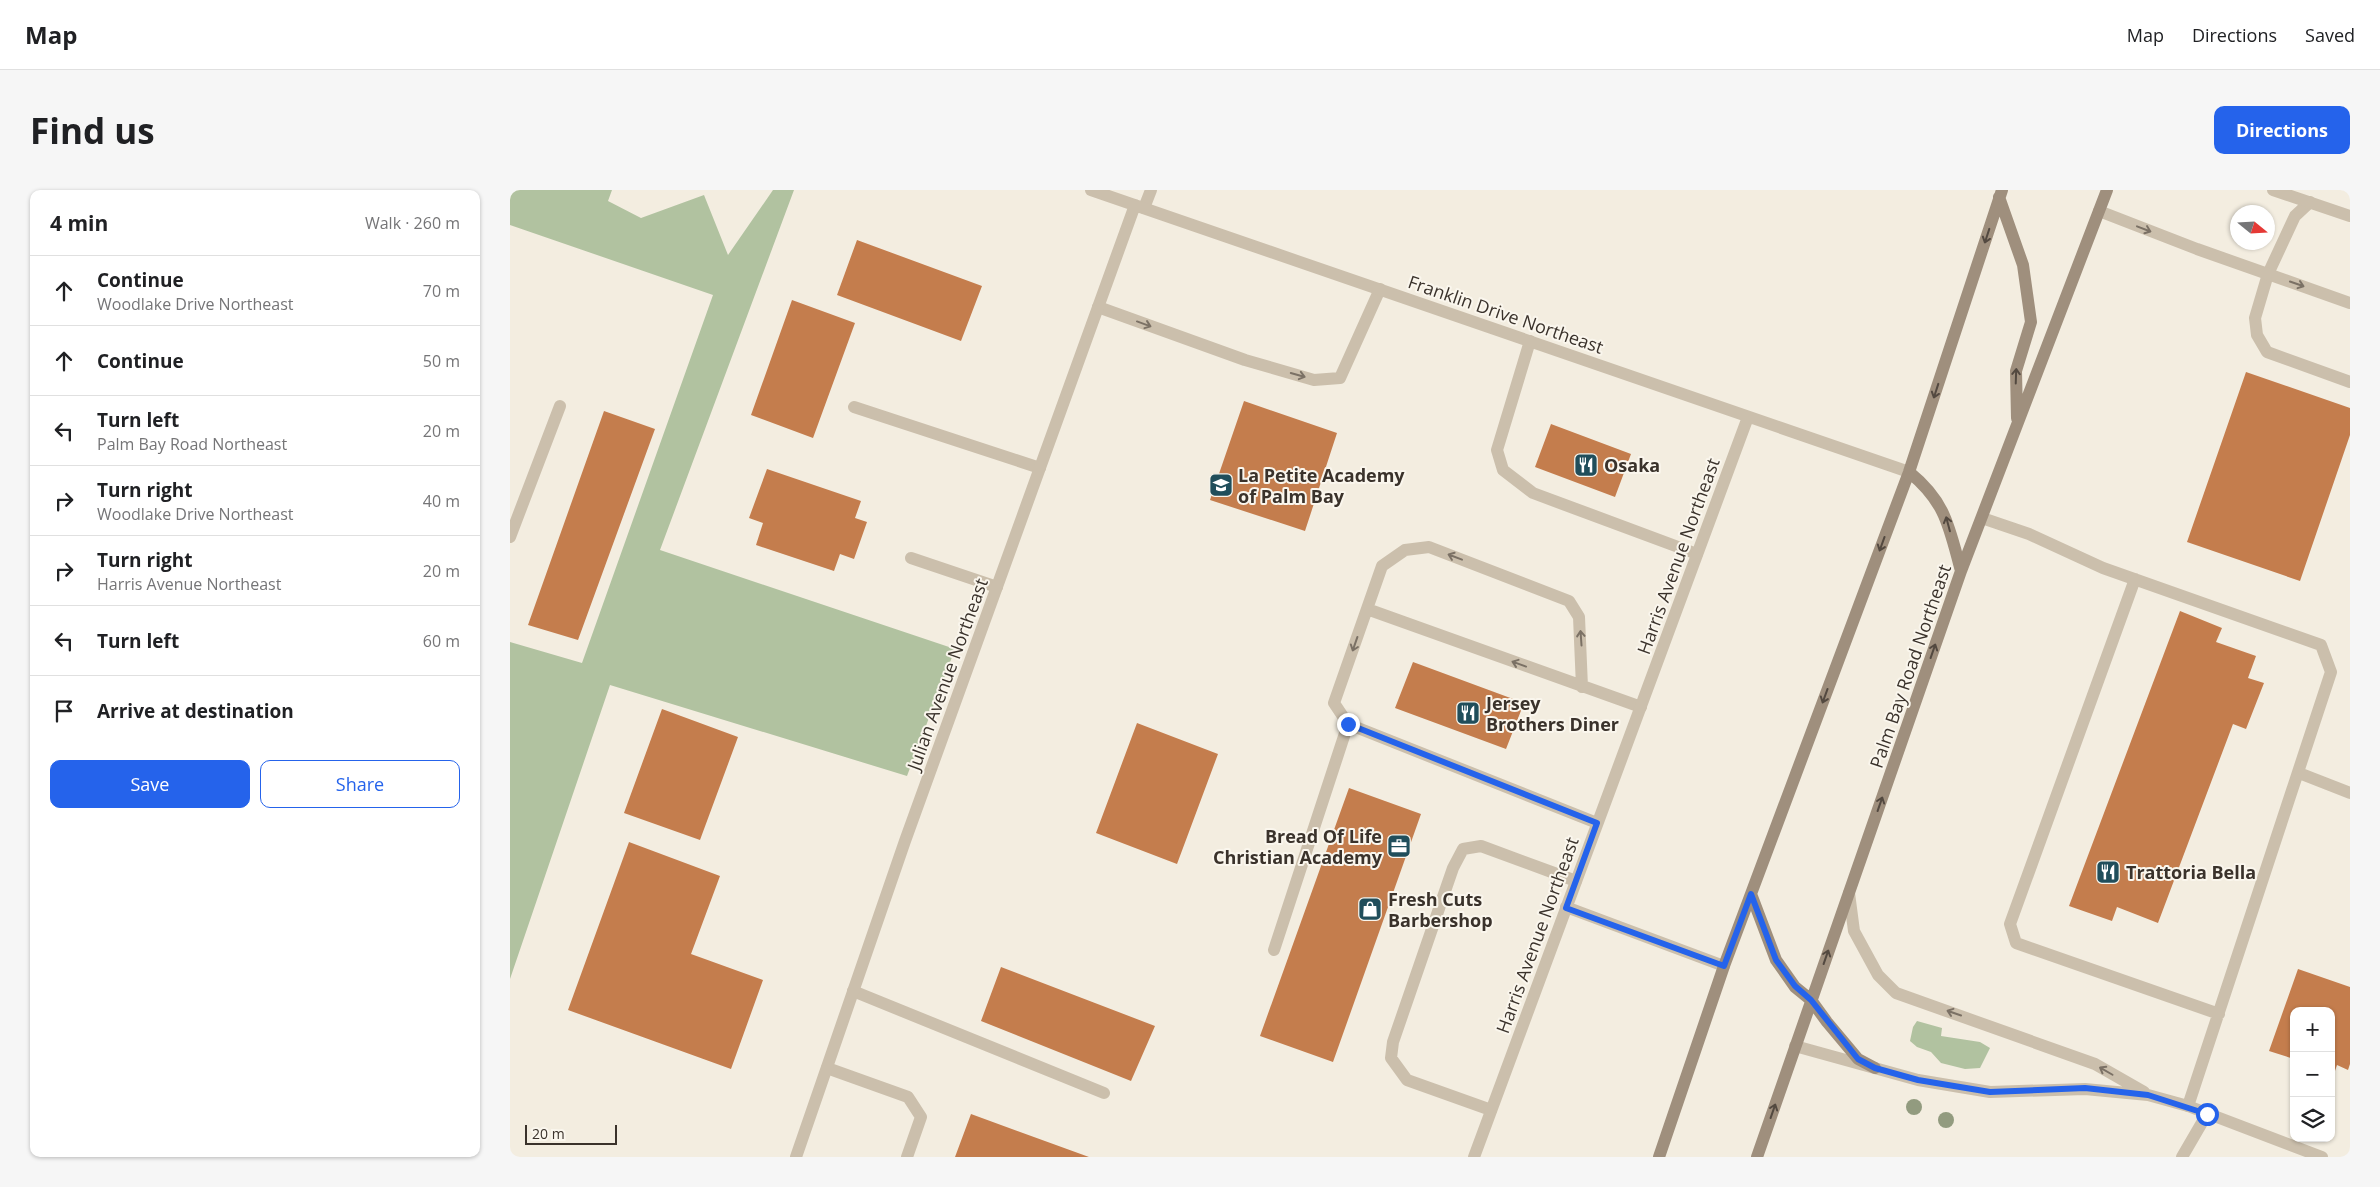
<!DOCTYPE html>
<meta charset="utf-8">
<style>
body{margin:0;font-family:"Open Sans",sans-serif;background:#f6f6f6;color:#202124}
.controls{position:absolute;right:15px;bottom:15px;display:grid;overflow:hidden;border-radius:10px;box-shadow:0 1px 4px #0004}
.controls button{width:45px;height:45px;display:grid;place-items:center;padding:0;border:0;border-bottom:1px solid #e0e0e0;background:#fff;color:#202124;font:25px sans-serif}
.compass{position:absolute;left:1720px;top:15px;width:45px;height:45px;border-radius:50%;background:#fff;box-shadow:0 1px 4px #0004;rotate:108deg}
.scale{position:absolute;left:15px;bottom:12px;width:92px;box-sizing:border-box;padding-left:5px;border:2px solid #3a322b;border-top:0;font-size:14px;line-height:18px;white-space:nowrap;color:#3a322b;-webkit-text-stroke:4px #faf6ed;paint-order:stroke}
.stop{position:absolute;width:15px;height:15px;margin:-11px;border:4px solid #2563eb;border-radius:50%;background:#fff}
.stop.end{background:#2563eb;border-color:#fff;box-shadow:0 1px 5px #0008}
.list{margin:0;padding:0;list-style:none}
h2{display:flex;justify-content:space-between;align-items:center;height:65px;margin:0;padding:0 20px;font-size:21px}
h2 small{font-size:16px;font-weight:400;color:#757577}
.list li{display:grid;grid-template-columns:32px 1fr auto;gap:15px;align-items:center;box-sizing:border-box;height:70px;padding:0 20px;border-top:1px solid #e0e0e0}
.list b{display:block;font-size:19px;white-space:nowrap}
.list p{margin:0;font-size:16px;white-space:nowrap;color:#757577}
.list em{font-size:16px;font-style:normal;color:#757577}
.actions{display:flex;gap:10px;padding:15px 20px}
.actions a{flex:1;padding:11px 0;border:1px solid #2563eb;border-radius:10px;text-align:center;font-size:18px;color:#2563eb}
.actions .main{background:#2563eb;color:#fff}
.icon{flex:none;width:28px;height:28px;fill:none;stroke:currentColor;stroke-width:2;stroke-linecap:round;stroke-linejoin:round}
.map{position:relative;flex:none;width:1840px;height:967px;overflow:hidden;border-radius:10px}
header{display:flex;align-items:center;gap:30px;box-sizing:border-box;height:70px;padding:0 25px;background:#fff;border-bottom:1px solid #e0e0e0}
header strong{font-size:24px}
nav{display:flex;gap:28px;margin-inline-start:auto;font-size:18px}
.intro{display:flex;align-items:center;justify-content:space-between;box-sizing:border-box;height:120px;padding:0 30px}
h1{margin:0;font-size:35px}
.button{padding:12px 22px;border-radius:10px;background:#2563eb;color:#fff;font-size:18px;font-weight:700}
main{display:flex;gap:30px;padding:0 30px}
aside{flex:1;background:#fff;border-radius:10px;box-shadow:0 1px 4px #0004}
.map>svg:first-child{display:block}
.green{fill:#b1c2a0}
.building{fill:#c47d4d}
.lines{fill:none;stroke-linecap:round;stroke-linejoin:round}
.lane{stroke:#cbbfac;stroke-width:12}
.street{stroke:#cbbfac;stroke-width:12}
.secondary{stroke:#9f8f7d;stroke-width:12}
.tree{fill:#929b7f}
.oneway{stroke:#7b7165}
.oneway2{stroke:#534940}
.route{stroke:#2563eb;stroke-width:6}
.labels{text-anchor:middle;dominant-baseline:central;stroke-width:4;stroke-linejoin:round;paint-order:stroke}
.street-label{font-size:18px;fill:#3a322b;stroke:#faf6ed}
.poi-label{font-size:18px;font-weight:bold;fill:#3a322b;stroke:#faf6ed;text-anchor:start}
</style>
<header>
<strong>Map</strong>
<nav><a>Map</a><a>Directions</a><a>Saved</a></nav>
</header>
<div class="intro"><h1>Find us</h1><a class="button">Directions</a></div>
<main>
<aside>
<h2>4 min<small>Walk · 260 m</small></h2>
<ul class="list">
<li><svg class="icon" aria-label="ahead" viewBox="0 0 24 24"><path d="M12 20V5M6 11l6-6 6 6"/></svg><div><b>Continue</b><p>Woodlake Drive Northeast</p></div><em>70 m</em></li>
<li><svg class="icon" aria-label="ahead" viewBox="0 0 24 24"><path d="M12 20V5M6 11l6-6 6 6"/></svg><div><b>Continue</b></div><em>50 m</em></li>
<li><svg class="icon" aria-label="left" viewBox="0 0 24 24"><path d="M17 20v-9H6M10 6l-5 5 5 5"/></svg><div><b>Turn left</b><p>Palm Bay Road Northeast</p></div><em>20 m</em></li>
<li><svg class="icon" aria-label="right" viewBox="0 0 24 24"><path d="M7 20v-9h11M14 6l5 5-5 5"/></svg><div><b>Turn right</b><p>Woodlake Drive Northeast</p></div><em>40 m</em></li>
<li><svg class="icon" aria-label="right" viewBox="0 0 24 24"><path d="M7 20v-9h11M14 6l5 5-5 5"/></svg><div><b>Turn right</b><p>Harris Avenue Northeast</p></div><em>20 m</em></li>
<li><svg class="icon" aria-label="left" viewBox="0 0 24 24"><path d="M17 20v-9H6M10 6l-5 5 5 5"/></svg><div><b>Turn left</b></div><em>60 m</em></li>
<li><svg class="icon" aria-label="arrive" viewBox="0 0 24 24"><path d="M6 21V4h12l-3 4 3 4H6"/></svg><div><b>Arrive at destination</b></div></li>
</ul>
<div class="actions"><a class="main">Save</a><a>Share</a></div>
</aside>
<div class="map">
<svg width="1840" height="967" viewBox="0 0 1840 967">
<rect width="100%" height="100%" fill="#f3ede0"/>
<path class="green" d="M0,0H102L98,11L131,28L194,5L218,65L263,0H284L150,360L445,459L397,586L100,495L0,789V452L72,473L203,105L0,35Z
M1407,831L1432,838L1431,846L1470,852L1480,858L1470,878L1455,879L1431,873L1421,862L1407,857L1400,851L1403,837Z"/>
<path class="building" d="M347,50L472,96L451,151L327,105Z
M282,110L345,133L303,248L241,225Z
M1736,182L1840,218V245L1790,391L1677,352Z
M734,211L827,243L795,341L700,310Z
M94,221L145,239L68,450L18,435Z
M1041,234L1121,264L1105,307L1025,277Z
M257,279L351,311L345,328L357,332L344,369L330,364L324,381L246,355L253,333L239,328Z
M1670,421L1712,438L1706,452L1746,466L1738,488L1754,493L1736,539L1723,534L1648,733L1607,717L1602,731L1559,716Z
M903,472L1014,513L996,559L885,518Z
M152,519L228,547L190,650L114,623Z
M627,533L708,564L667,674L586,643Z
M839,598L911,624L823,872L750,846Z
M119,652L210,686L181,764L253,790L221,879L58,820Z
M491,777L645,836L621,891L471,831Z
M1788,779L1840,797V874L1838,880L1827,875L1824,884L1821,883V821H1784V869L1759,861Z
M461,924L579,967H445Z"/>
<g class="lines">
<path class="lane" d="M1800,12L1785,26L1758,84L1745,128L1747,145L1757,162L1840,192
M634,18L641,0
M588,117L735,170L804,190L830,188L870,99
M1020,151L987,260L993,280L1023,303L1187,364
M344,217L530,278
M1472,328L1519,344L1593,378L1811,455L1821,482L1678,916
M0,347L50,216
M401,368L487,397
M1625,389L1500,734L1506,753L1709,824
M857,419L1131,517
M1072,497L1069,427L1059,411L919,357L895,360L872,376L824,513L838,534L1087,633
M1789,583L1840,603
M764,760L838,534
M343,801L594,903
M317,878L398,907L411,927L397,967
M981,920L897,890L881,868L883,852L943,678L953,659L971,656L1066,691
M1672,967L1697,924"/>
<path class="street" d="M581,0L1399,282
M1763,0L1840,26
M1589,21L1687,59L1840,113
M1339,703L1344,741L1368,785L1386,803L1585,874L1634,902
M1056,717L1214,776
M1285,856L1408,890L1480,902L1575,899L1638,905L1678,916L1812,967
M286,967L395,651L625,15
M964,967L1238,227"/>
<path class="secondary" d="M1489,7L1513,75L1521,132L1506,181L1507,228
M1399,282C1436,312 1439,337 1451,381
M1241,704L1266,770L1285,797L1301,810L1317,832L1348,869L1365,878
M1149,967L1214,776L1399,282L1492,0
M1247,967L1451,381L1597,0"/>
</g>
<g class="tree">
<circle cx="1404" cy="917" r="8"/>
<circle cx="1436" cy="930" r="8"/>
</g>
<defs><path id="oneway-shaft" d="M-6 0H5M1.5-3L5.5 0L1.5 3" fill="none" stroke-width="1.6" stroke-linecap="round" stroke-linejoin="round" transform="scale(1.25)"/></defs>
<g class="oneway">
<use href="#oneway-shaft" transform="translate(1634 39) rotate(21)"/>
<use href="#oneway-shaft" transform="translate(1787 94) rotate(19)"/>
<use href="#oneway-shaft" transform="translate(634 134) rotate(20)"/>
<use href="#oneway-shaft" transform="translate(788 185) rotate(16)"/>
<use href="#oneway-shaft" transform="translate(945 367) rotate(-159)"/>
<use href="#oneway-shaft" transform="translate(1071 448) rotate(-94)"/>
<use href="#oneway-shaft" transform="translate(845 454) rotate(109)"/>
<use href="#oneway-shaft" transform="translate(1009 474) rotate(-160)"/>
<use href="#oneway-shaft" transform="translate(1444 823) rotate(-161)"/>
<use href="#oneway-shaft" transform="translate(1596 881) rotate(-150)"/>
</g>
<g class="oneway2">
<use href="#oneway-shaft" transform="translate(1477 46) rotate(108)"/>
<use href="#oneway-shaft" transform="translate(1506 186) rotate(-88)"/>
<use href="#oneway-shaft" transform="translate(1426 201) rotate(108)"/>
<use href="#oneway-shaft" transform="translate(1438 334) rotate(-105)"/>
<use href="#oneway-shaft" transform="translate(1372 354) rotate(110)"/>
<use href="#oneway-shaft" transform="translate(1423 461) rotate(-71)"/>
<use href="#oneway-shaft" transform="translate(1315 506) rotate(110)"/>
<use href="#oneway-shaft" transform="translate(1370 614) rotate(-71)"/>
<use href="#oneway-shaft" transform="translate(1316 767) rotate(-71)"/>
<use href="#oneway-shaft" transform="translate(1263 921) rotate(-71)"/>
</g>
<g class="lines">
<path class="route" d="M838,534L1087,633L1056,718L1214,776L1241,704L1266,770L1285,796L1301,810L1348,869L1365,878L1408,890L1480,902L1575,898L1638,905L1697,924"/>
</g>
<defs>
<g id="restaurant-square" transform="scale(1.25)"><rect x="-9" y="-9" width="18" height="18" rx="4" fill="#204e5b" stroke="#faf6ed"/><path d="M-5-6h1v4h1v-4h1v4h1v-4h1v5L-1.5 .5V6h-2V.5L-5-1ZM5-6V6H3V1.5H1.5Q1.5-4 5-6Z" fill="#fff"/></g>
<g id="school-square" transform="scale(1.25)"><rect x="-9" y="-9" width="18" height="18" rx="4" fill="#204e5b" stroke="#faf6ed"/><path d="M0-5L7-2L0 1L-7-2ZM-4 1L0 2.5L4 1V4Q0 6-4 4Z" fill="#fff"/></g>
<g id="office-square" transform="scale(1.25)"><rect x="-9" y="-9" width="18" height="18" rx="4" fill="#204e5b" stroke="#faf6ed"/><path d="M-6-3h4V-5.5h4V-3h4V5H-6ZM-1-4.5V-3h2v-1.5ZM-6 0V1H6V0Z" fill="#fff"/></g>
<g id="shop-square" transform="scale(1.25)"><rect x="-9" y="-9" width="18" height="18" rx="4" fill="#204e5b" stroke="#faf6ed"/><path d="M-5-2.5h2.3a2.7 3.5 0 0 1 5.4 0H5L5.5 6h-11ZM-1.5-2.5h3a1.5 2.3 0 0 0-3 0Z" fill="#fff"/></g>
</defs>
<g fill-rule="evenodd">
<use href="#restaurant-square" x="1076" y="275"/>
<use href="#school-square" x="711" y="295"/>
<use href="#restaurant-square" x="958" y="523"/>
<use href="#office-square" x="889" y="656"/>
<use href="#restaurant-square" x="1598" y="682"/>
<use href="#shop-square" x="860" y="719"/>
</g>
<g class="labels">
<g class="street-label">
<text transform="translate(996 124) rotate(19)">Franklin Drive Northeast</text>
<text transform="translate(1168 366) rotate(-70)">Harris Avenue Northeast</text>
<text transform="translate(1400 476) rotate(-71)">Palm Bay Road Northeast</text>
<text transform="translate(437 484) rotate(-70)">Julian Avenue Northeast</text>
<text transform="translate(1027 745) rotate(-70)">Harris Avenue Northeast</text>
</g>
<g class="poi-label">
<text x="1094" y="275">Osaka</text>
<text x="728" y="285">La Petite Academy<tspan x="728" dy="21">of Palm Bay</tspan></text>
<text x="976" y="513">Jersey<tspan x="976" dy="21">Brothers Diner</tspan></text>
<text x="872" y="646" text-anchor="end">Bread Of Life<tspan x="872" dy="21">Christian Academy</tspan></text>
<text x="1616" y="682">Trattoria Bella</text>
<text x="878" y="709">Fresh Cuts<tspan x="878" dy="21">Barbershop</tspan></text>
</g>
</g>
</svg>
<div class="controls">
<button>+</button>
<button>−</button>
<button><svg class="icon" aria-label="layers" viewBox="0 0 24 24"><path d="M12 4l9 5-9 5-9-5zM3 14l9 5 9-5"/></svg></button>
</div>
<svg class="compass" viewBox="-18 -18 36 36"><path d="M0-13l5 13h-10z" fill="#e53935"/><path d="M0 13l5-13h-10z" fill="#757577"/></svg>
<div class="scale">20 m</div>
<div class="stop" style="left:1697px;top:924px"></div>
<div class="stop end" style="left:838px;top:534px"></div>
</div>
</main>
